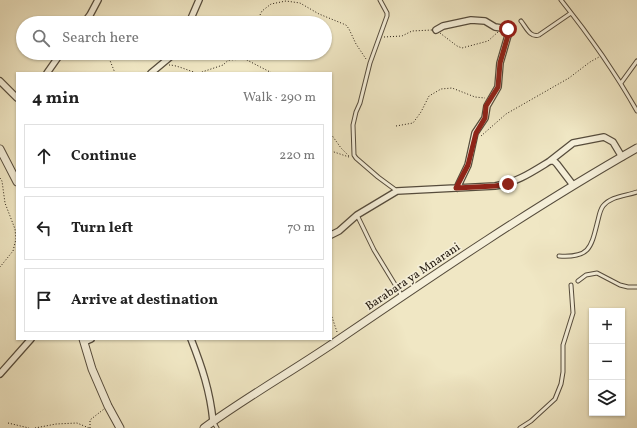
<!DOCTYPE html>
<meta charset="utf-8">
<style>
body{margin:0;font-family:Vollkorn,serif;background:#f6f6f6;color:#222}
.controls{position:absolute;right:12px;bottom:12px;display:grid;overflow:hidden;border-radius:0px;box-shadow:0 1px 3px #0004}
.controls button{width:36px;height:36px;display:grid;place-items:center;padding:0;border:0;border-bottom:1px solid #e0e0e0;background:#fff;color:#222;font:20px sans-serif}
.stop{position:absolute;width:12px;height:12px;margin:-9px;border:3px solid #8f2418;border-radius:50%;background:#fff}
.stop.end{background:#8f2418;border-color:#fff;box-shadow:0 1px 4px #0008}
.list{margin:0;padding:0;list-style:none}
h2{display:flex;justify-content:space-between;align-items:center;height:52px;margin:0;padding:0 16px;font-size:17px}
h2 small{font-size:13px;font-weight:400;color:#767676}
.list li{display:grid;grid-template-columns:26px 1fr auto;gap:12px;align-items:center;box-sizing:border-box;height:64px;margin:0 8px 8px;padding:0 8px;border:1px solid #e0e0e0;border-radius:0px}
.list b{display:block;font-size:15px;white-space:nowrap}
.list em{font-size:13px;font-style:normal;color:#767676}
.icon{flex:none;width:22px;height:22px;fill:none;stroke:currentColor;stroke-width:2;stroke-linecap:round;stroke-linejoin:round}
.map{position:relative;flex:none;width:637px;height:428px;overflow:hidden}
.search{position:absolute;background:#fff;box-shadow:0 1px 3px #0004;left:16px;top:16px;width:316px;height:44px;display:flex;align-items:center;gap:10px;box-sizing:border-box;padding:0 14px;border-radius:22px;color:#767676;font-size:15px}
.panel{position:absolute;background:#fff;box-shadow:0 1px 3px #0004;left:16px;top:72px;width:316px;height:268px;border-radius:0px}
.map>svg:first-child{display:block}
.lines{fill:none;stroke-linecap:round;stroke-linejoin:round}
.service-casing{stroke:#564c3c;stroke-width:5}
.minor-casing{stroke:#564c3c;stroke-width:8}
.tertiary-casing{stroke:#564c3c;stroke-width:9}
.path{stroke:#23190f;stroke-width:1;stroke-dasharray:1 2;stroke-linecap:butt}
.service{stroke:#f5efd9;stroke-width:3}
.minor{stroke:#f5efd9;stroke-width:5.5}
.tertiary{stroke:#f5efd9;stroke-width:7}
.route{stroke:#8f2418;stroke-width:5}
.labels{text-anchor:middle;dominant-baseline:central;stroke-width:3.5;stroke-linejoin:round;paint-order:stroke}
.street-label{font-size:12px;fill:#23190f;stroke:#f5efd9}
</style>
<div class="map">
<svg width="637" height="428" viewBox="0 0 637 428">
<rect width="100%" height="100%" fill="#f0e7c4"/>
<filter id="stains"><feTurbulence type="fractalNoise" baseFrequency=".005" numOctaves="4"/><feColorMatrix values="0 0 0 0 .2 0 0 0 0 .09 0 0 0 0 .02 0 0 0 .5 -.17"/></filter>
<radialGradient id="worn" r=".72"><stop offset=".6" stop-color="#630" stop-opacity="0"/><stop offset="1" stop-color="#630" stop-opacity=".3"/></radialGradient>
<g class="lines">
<g class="service-casing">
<path id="service" d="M380,0L387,13V16L370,63L360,103L356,112L353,125L354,155L356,158L378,177L397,191
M561,0C589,35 615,72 637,111
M521,21C526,27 530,38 539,35L571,13
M621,83L637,61
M357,215L374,250L402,296
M559,256C590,258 591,248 598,220C599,216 600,210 603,206C611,196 626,196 637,192
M578,281L586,275L597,273L620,285L628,287H637
M213,421L217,428
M520,428L531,421L555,399L561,384L563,372V345L573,313L571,285"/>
</g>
<g class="minor-casing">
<path id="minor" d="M84,23L90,15L98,0
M189,23L199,0
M436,30L443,26L471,20L485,21L495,27L508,29L509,32L500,63L498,87L487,106L485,118L475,133L468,165L457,188
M47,73L61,53
M151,73L175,53
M0,81L17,98
M550,161L573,143L604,137L613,142L622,157
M331,235L339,231L357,215L397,191L495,186C516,183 532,172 550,161H554L557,164L573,185
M191,339C202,367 210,391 213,421
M84,342L91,339
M0,374L31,339"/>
</g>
<g class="tertiary-casing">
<path id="tertiary" d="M0,149L17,182
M83,339L92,369L108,406L120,428
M204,428C248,396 296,369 341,338C438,272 535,206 637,148"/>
</g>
<path class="path" d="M256,23L262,11L271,4L286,1L300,3L319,14L346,25L349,29L356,44L366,59
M440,33L457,46L462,48L488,41L498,32
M384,37L402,36L412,31L432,30
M107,53L115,73
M229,60L245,59L272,73
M169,65C177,65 189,71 197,73
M199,73L223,65L236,53
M396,126L413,123L421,112L429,96L441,89L452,88L475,97L485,98
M331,134L341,148L350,157
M481,136L506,114L569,78L590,62L599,57
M331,151L349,157
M0,178L2,181L5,203L15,229L16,239L13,251L0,267
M331,314L337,332
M8,423L29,428
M35,428L56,424L77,423L89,428
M90,428V420L104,409"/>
<use href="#service" class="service"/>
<use href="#minor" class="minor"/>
<use href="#tertiary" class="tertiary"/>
</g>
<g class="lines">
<path class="route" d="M508,184L495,186L456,188L468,165L476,133L485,118L486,106L498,87L500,63L509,32L508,29"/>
</g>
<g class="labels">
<g class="street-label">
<text transform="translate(413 277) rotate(-34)">Barabara ya Mnarani</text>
</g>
</g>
<rect width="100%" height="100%" filter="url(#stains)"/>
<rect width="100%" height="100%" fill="url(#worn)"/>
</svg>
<div class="controls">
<button>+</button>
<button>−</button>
<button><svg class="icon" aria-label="layers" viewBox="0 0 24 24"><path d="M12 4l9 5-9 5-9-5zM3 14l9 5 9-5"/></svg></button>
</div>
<div class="stop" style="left:508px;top:29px"></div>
<div class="stop end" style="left:508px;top:184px"></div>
<div class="search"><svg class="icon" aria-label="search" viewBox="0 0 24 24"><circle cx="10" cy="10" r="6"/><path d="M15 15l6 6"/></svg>Search here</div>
<section class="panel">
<h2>4 min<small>Walk · 290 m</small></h2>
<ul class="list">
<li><svg class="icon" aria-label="ahead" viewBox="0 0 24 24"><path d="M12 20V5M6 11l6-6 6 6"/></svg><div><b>Continue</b></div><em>220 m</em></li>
<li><svg class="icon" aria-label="left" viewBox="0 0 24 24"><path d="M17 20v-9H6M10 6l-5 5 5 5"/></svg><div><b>Turn left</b></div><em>70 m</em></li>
<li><svg class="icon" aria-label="arrive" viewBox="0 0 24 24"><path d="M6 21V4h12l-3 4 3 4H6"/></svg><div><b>Arrive at destination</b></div></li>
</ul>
</section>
</div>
